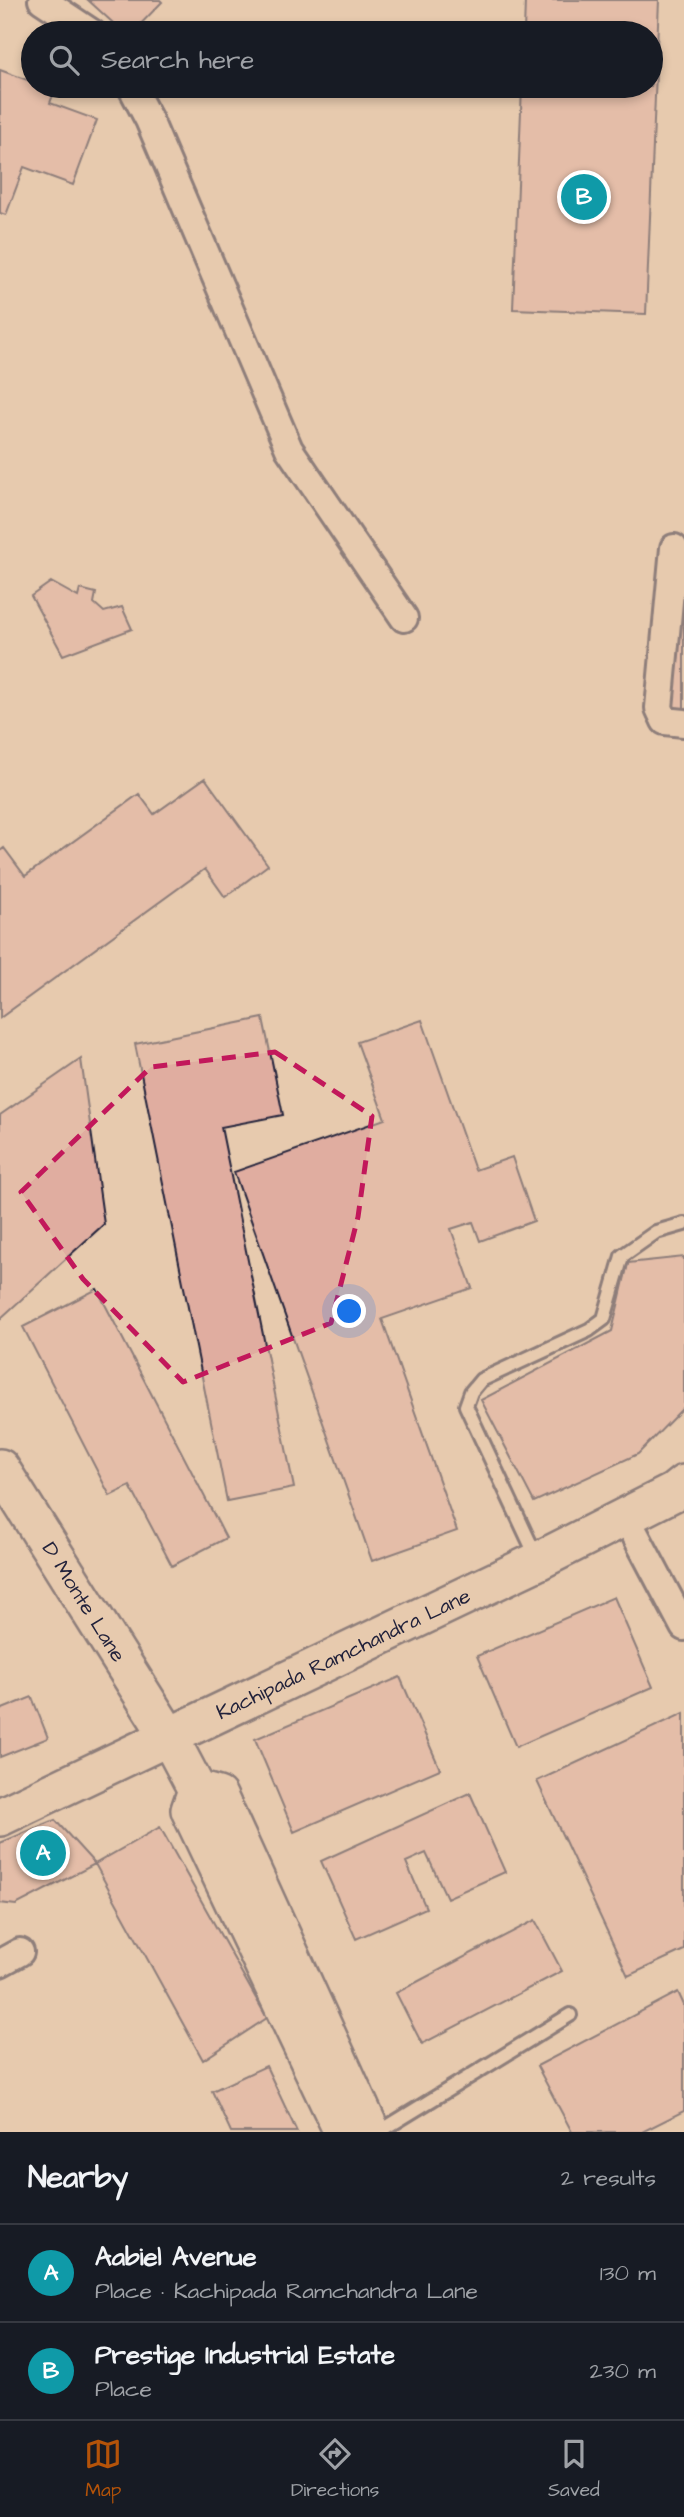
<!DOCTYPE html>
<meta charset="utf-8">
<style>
body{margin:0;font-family:"Architects Daughter",sans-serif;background:#20242c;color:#f1f3f6}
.you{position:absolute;left:350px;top:1312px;width:24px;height:24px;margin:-18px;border:5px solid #fff;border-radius:50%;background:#1a73e8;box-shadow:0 0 0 10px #1a73e833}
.badge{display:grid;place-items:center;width:46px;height:46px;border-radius:50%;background:#b45309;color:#fff;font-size:23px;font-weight:700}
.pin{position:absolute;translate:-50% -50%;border:4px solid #fff;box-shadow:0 2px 7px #0006}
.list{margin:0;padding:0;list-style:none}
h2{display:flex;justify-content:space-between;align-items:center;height:91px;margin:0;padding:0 28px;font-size:30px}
h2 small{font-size:23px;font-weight:400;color:#9ea1a6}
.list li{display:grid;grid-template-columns:46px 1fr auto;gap:21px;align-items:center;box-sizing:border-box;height:98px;padding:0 28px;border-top:2px solid #363941}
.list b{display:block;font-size:26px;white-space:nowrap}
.list p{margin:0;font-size:23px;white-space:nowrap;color:#9ea1a6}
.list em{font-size:23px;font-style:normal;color:#9ea1a6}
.icon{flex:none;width:38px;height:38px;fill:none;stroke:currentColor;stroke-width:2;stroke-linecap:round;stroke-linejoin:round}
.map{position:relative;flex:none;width:684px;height:2132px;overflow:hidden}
.search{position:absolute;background:#171b24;box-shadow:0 4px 10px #0003;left:21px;right:21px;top:21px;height:77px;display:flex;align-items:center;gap:18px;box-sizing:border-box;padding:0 24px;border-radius:38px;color:#9ea1a6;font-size:26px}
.sheet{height:287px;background:#171b24}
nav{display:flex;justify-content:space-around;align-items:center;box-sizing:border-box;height:98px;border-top:2px solid #363941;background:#171b24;font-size:19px;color:#9ea1a6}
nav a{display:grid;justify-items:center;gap:4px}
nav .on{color:#b45309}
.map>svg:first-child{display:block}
.building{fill:#e0ada0;stroke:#22223b;stroke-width:2}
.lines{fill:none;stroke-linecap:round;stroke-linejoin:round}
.lane-casing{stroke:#22223b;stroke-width:18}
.street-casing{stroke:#22223b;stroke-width:32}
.secondary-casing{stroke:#22223b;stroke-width:42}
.lane{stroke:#e7caae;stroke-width:12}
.street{stroke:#e7caae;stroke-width:26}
.secondary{stroke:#e7caae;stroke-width:37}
.marked{fill:none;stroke:#c2185b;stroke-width:5;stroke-dasharray:14 9;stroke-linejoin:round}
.labels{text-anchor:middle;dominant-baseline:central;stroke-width:7;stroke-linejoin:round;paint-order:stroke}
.street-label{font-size:21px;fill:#22223b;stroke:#e7caae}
</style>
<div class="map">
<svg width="684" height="2132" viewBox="0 0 684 2132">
<rect width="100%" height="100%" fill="#e7caae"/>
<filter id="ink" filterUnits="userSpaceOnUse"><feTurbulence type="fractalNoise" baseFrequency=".0143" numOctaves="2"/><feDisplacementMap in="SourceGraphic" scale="14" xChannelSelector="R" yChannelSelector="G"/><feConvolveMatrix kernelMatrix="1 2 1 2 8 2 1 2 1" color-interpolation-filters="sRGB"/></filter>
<g filter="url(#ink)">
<path class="building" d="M88,0H160L162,2L132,33H124Z
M525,0H659L646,314L513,309L522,86H651V33H524Z
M0,70L33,82V86H42L55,90L50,103L97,120L73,185L24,167L6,215L0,213Z
M684,581V714L665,712Z
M51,582L78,597L80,589L96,593L94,603L104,612L122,607L132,629L63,655L31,596Z
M205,778L268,865L225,897L205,869L0,1018V851L4,848L25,876L139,794L154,814Z
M263,1018L283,1115L221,1127L294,1488L227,1501L135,1044Z
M422,1020L475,1170L512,1157L534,1221L480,1241L473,1222L451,1229L472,1288L382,1319L457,1531L372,1561L234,1172L385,1119L357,1042Z
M81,1059L104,1224L0,1319V1115Z
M684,1257V1407L638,1454L534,1502L481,1400L612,1331L628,1263Z
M97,1289L226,1538L172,1566L130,1486L110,1496L23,1327Z
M614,1597L653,1687L516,1747L477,1656Z
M400,1677L440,1769L294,1832L255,1739Z
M32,1697L48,1738L0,1757V1710Z
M684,1713V1950L628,1976L537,1781Z
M470,1793L505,1872L447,1898L426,1853L406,1862L426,1908L356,1939L321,1861Z
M55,1820L95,1864L16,1905L0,1903V1843Z
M160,1827L267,2018L203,2060L95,1864Z
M535,1920L562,1971L422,2044L396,1993Z
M678,1992L684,2005V2111L642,2132H572L537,2066Z
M266,2066L297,2132H231L212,2091Z"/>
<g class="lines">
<g class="lane-casing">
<path id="lane" d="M537,1558L466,1406L471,1392L481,1380L589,1330L604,1319L622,1256L656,1232L684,1224
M379,2132L570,2015"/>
</g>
<g class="street-casing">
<path id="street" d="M42,0L92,33
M131,86L149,120L289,449L404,618
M674,548L659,708L665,721L684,723
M626,1517L684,1627
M0,1963L20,1952"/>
</g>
<g class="secondary-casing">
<g id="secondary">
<path id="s1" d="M0,1468L168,1735L197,1790L218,1796L371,2132"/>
<path d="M197,1790L190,1810L343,2132"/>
<path id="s2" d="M0,1817L538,1561L674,1492L684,1484"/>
</g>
</g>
<use href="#lane" class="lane"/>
<use href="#street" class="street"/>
<use href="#secondary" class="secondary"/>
</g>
</g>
<path d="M0 0H684V2132H0ZM275,1052L372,1116L358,1217L331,1323L183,1382L83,1279L21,1192L151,1067Z" fill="#e7caae" fill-opacity=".55" fill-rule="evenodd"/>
<path class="marked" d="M275,1052L372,1116L358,1217L331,1323L183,1382L83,1279L21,1192L151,1067Z"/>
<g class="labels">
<g class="street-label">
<text stroke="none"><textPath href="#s1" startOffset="158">D Monte Lane</textPath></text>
<text stroke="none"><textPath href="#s2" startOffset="380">Kachipada Ramchandra Lane</textPath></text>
</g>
</g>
</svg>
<div class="you"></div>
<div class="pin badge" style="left:43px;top:1853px;background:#0f9aa8">A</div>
<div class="pin badge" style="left:584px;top:197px;background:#0f9aa8">B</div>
<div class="search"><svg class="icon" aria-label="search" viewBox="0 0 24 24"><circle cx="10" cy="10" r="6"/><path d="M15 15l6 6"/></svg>Search here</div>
</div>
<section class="sheet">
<h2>Nearby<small>2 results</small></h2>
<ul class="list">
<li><span class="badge" style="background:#0f9aa8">A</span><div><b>Aabiel Avenue</b><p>Place · Kachipada Ramchandra Lane</p></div><em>130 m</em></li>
<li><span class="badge" style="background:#0f9aa8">B</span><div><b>Prestige Industrial Estate</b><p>Place</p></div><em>230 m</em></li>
</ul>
</section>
<nav>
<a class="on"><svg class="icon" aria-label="map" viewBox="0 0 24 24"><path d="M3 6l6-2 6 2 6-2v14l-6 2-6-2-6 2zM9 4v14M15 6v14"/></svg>Map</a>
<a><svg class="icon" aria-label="directions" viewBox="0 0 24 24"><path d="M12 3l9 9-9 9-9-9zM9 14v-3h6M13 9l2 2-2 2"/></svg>Directions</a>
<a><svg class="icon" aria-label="saved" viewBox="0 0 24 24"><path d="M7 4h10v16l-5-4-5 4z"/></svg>Saved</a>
</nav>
